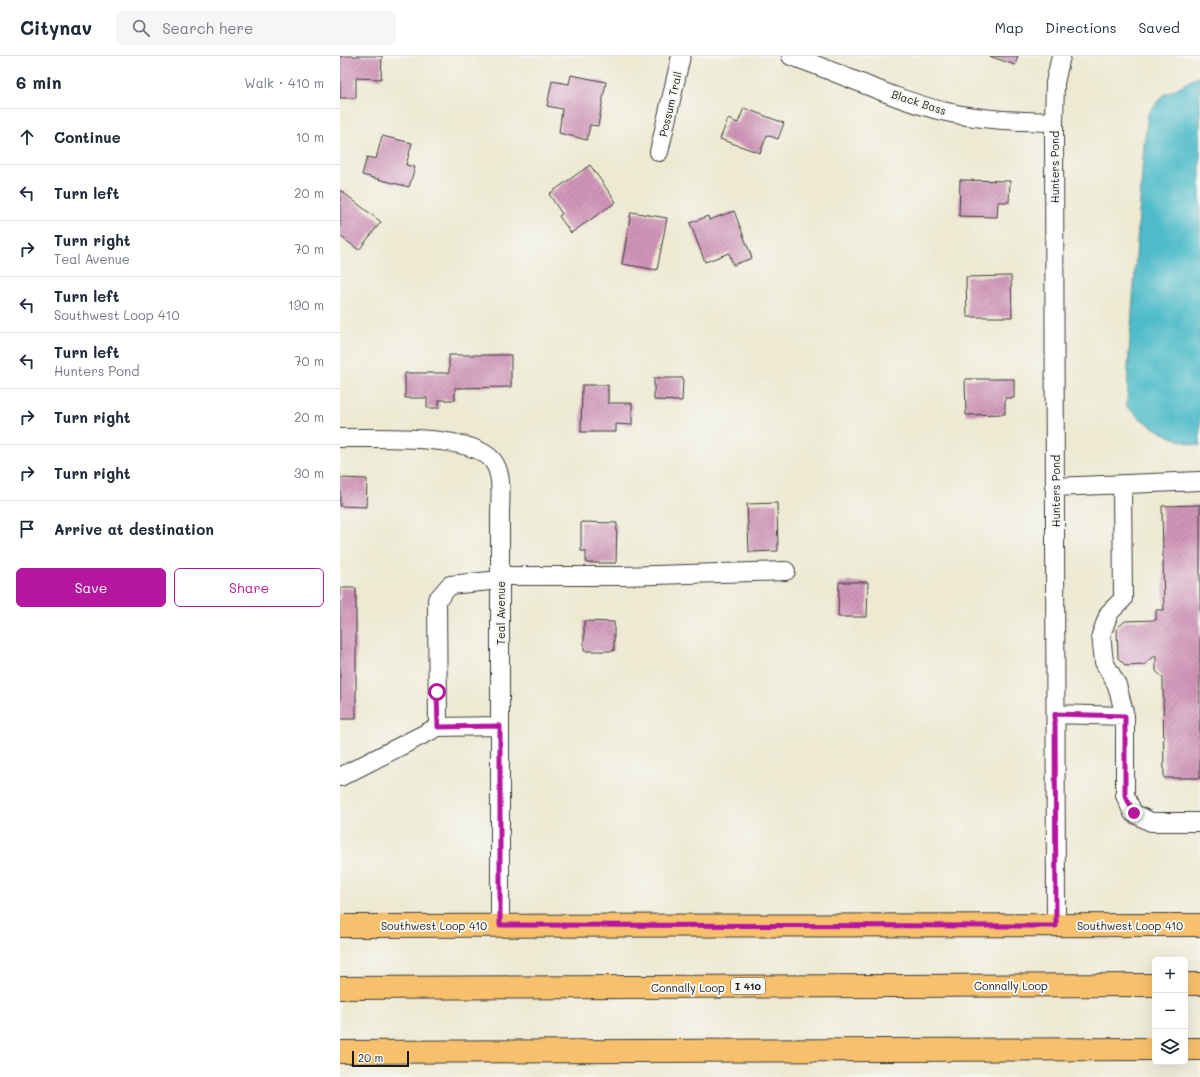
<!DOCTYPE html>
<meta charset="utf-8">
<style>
body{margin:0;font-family:Mali,sans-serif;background:#f6f6f7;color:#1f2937}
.controls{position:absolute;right:12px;bottom:12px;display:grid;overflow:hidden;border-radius:6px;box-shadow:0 4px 16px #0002}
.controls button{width:36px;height:36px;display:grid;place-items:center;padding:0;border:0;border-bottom:1px solid #e0e1e3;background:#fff;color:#1f2937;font:20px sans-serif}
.scale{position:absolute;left:12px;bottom:10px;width:57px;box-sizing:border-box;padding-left:4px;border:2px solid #1c1c1c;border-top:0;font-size:11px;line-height:14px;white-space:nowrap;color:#1c1c1c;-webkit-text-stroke:3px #f6f6f2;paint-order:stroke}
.stop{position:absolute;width:12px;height:12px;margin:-9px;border:3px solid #b5179e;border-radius:50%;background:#fff}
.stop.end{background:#b5179e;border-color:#fff;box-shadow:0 1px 4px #0008}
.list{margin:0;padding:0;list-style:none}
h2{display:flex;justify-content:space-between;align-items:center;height:52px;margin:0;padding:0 16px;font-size:17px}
h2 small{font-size:13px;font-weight:400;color:#747a83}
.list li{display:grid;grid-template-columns:26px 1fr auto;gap:12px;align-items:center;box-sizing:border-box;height:56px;padding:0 16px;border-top:1px solid #e0e1e3}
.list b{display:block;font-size:15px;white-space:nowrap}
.list p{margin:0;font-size:13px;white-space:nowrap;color:#747a83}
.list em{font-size:13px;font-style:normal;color:#747a83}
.actions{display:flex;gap:8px;padding:12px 16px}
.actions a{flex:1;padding:9px 0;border:1px solid #b5179e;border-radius:6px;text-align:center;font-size:14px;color:#b5179e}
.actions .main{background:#b5179e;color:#fff}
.icon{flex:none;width:22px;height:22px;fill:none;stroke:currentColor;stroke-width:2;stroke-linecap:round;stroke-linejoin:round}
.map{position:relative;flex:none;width:860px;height:1021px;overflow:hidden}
header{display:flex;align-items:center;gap:24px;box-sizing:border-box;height:56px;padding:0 20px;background:#fff;border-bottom:1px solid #e0e1e3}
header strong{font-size:19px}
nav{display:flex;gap:22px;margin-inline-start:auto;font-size:14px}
.search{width:280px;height:36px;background:#f6f6f7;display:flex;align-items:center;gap:10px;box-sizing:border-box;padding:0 14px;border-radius:6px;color:#747a83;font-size:15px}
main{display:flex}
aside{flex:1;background:#fff}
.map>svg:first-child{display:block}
.water{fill:#4ebbc9;stroke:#356c72}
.building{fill:url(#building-hatch)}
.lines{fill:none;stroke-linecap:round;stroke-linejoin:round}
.minor-casing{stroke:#3b3b37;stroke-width:20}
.major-casing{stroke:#3b3b37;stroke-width:24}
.highway-casing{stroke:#3b3b37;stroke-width:24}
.minor{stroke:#fff;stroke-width:18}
.major{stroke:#f7c06c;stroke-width:22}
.highway{stroke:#f7c06c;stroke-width:22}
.route{stroke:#b5179e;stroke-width:5}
.labels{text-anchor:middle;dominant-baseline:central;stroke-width:4;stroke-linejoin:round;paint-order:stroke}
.shield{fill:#f6f6f2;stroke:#5d5d5c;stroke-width:1}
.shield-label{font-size:10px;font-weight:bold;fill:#1c1c1c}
.street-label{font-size:11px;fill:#1c1c1c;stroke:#f6f6f2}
</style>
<header>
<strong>Citynav</strong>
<div class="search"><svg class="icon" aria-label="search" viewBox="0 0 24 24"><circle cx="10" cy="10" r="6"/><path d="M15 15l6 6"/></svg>Search here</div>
<nav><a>Map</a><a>Directions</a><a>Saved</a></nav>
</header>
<main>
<aside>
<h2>6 min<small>Walk · 410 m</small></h2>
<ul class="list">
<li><svg class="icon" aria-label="ahead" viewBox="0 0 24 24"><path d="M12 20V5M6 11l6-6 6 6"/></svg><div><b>Continue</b></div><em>10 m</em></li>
<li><svg class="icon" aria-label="left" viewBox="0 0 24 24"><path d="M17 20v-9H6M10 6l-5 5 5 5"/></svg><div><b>Turn left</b></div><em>20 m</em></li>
<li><svg class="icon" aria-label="right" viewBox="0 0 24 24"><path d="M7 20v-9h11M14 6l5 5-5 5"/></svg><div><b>Turn right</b><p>Teal Avenue</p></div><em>70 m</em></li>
<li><svg class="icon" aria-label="left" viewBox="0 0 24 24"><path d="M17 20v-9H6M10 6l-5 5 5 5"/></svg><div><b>Turn left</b><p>Southwest Loop 410</p></div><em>190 m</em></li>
<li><svg class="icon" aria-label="left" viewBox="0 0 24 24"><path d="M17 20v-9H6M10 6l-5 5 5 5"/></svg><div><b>Turn left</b><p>Hunters Pond</p></div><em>70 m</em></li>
<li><svg class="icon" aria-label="right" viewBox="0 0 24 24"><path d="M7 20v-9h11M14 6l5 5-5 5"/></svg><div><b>Turn right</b></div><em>20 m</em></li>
<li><svg class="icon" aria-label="right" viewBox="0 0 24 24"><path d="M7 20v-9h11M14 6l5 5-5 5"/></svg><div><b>Turn right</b></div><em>30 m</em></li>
<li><svg class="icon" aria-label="arrive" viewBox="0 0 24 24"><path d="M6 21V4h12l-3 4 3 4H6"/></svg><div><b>Arrive at destination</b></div></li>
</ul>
<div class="actions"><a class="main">Save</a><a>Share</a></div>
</aside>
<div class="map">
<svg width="860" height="1021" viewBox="0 0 860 1021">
<defs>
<pattern id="building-hatch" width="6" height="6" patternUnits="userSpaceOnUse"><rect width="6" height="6" fill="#d195b9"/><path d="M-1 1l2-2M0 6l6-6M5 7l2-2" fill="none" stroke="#a97996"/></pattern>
</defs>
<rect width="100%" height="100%" fill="#f6f6f2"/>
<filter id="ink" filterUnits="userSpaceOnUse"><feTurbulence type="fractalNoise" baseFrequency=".025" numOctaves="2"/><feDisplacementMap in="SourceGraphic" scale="8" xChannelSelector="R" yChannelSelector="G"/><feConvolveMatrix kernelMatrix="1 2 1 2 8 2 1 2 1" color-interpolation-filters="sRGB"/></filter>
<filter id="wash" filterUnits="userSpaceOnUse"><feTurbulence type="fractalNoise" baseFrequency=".012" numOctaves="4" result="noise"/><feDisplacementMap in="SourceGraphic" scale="16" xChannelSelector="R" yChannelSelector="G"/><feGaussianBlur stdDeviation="0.9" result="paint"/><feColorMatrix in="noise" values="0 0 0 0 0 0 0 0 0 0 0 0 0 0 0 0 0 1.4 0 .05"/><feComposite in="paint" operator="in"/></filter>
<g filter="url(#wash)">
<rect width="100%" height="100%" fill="#ede9d2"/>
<path class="water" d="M857,21H860V390C832,384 808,371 787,351L788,312L804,88L808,58L822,40Z"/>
<g id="blocks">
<path class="building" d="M0,0H42L41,23L16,22V42H0Z
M649,0H678L675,9Z
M231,19L266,26L258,70L250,69L247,84L219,77L222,53L207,50L212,25L229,28Z
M404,52L444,67L438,83L427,79L420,97L380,83L388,63L398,67Z
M42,80L72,87L66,109L75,111L69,131L22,119L27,101L36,103Z
M250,109L276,146L231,177L219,160L222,158L209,138Z
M620,124L670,125L669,146H658L657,161L619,160Z
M0,134L41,166L19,194L0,180Z
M394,155L412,202L393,209L389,197L365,206L350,167L368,160L369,164Z
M291,156L327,162L317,214L282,208Z
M671,220L672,261H627L626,221Z
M109,299H171V331L115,332V344H99V352H87V342H65V317H109Z
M314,322H343L342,345L314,344Z
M625,323H674V342H665V358L626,359Z
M242,329H268V347H292V369L276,368V376H241Z
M0,422L27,423L26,451L0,450Z
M437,447L438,495L409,496L407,448Z
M860,449V722H824L823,622L816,615V599L804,609L786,610L778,602L777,572L785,565L816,564V554H824L822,450Z
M241,466L277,467L276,507H246V495H241Z
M499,526H528L527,561H498Z
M0,532H16V663H0Z
M244,565L274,566V595H244Z"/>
</g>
</g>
<g filter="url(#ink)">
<use href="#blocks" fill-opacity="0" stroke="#3b3b37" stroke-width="1"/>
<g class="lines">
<g class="minor-casing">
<path id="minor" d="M451,0C501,17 550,42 602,55C639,64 676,65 714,66
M319,96L341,0
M0,382C34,383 138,376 155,408C163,422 160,444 160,460V869
M782,428L783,543L769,557L761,579L764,606L777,629L785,660
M714,431L860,425
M160,520H282L446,515
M715,658L785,660V739L793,757L811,766H860
M98,671L97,544L110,529L160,524
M0,721L98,671L160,670
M716,870L714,66L715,27L721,0"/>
</g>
<g class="major-casing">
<path id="major" d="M0,870L860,869"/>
</g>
<g class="highway-casing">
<path id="highway" d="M845,928H860
M0,932L815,929
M845,993H860
M0,996L815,993"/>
</g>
<use href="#minor" class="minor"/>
<use href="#major" class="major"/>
<use href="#highway" class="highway"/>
</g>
</g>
<g class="lines" filter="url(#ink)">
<path class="route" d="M97,636L98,671L160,670V869L716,870L715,658L785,660V739L794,757"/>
</g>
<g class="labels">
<rect class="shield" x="391" y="922" width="34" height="16" rx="3"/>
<g class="shield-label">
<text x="408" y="930">I 410</text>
</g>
<g class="street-label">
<text transform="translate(579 46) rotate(18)">Black Bass</text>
<text transform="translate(330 48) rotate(-77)">Possum Trail</text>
<text transform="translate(714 111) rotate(-90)">Hunters Pond</text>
<text transform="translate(715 435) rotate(-90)">Hunters Pond</text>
<text transform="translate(160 557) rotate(-90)">Teal Avenue</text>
<text x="94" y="869">Southwest Loop 410</text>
<text x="790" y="869">Southwest Loop 410</text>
<text x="671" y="929">Connally Loop</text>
<text x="348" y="931">Connally Loop</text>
</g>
</g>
</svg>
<div class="controls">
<button>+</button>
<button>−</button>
<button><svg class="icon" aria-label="layers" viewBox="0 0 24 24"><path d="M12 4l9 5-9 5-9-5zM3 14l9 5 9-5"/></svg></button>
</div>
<div class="scale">20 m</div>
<div class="stop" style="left:97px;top:636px"></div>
<div class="stop end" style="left:794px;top:757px"></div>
</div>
</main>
